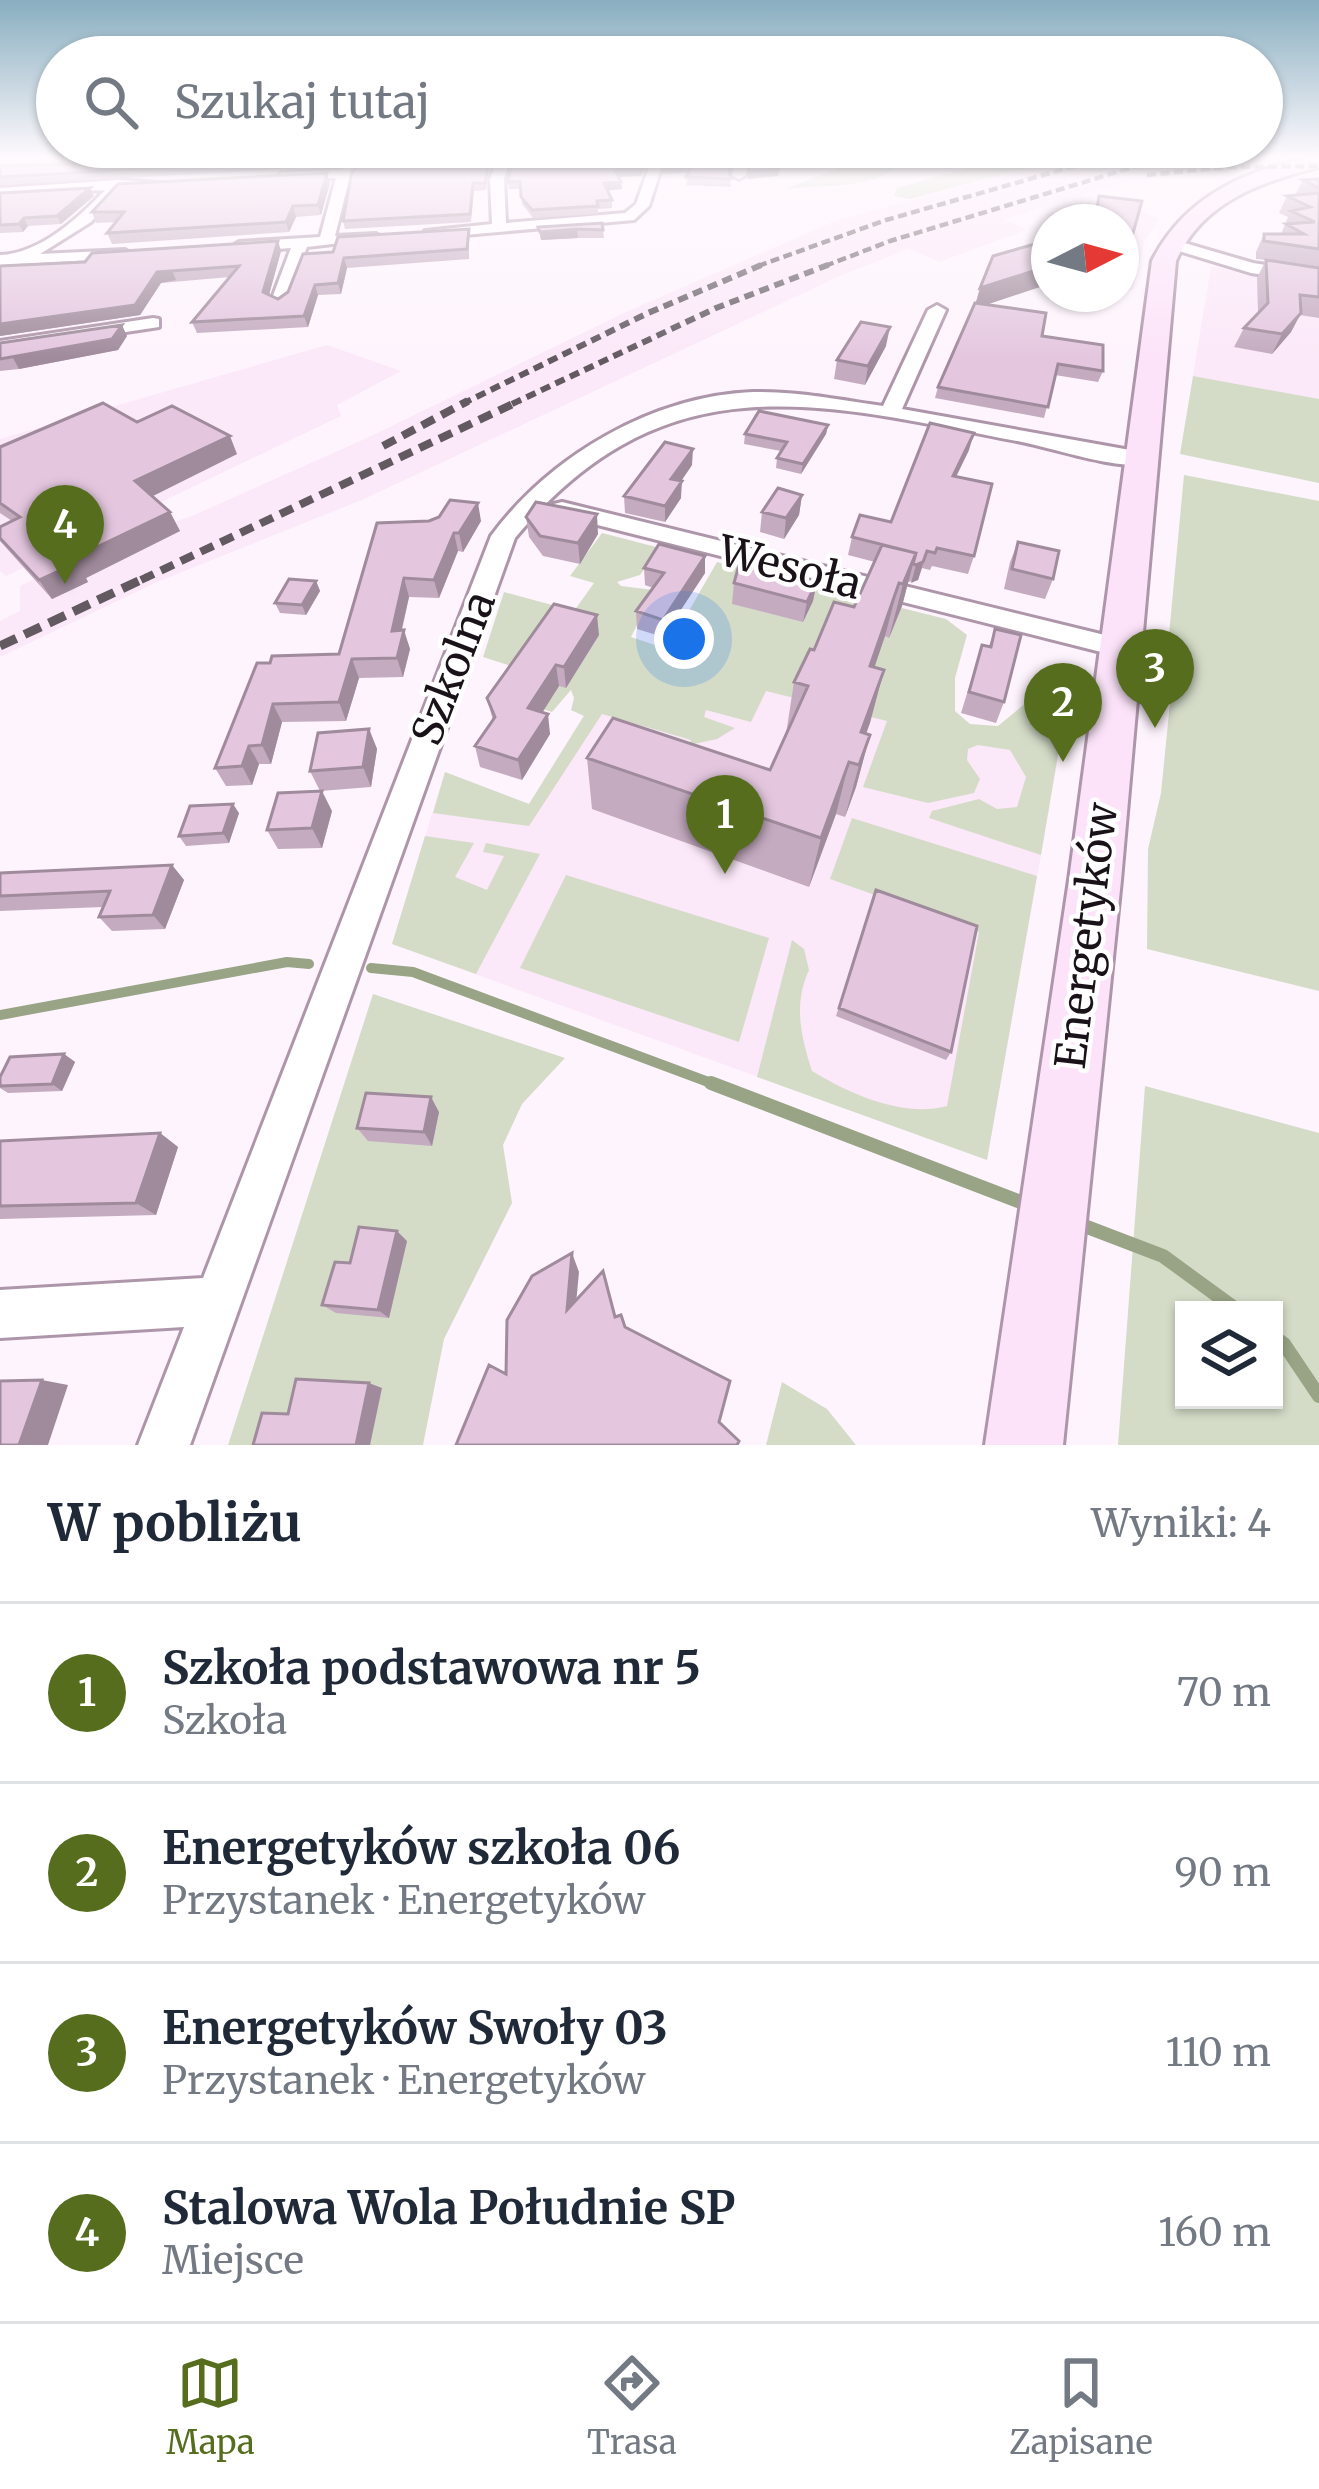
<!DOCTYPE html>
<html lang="pl">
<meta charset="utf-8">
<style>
body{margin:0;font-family:Merriweather,serif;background:#f2f2f3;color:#1f2937}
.controls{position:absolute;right:36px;bottom:36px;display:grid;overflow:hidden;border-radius:0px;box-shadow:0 3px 9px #0004}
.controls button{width:108px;height:108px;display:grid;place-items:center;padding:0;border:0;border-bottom:3px solid #e0e1e3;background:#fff;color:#1f2937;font:60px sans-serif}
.compass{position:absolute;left:1031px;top:204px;width:108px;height:108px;border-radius:50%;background:#fff;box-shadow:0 3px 9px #0004;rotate:84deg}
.you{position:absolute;left:684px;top:639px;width:42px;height:42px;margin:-30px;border:9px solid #fff;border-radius:50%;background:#1a73e8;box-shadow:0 0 0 18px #1a73e833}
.badge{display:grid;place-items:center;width:78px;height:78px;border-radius:50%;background:#556d1d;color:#fff;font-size:39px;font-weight:700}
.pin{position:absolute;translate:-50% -99px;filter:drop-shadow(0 3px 6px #0008)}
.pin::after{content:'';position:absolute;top:63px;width:42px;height:36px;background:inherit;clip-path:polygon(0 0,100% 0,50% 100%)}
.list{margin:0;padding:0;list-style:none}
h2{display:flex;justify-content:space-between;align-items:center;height:156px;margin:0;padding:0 48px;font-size:51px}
h2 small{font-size:39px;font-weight:400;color:#747a83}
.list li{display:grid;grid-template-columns:78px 1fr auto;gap:36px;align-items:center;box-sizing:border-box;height:180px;padding:0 48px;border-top:3px solid #e0e1e3}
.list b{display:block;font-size:45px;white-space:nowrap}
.list p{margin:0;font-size:39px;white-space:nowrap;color:#747a83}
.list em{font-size:39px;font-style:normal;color:#747a83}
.icon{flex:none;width:66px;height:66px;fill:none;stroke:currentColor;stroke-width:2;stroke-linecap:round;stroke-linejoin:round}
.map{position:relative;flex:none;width:1319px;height:1445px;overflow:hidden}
.search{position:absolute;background:#fff;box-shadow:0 3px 9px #0004;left:36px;right:36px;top:36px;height:132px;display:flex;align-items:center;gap:30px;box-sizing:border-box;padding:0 42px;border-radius:66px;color:#747a83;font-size:45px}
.sheet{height:876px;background:#fff}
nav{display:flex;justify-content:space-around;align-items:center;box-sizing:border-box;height:168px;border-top:3px solid #e0e1e3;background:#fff;font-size:33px;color:#747a83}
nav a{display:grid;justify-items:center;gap:6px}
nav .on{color:#556d1d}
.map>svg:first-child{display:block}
.built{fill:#fbe8f8}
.green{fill:#d4dcc8;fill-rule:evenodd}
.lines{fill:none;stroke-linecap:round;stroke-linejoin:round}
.stream-far1{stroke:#98a485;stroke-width:10}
.stream{stroke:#98a485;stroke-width:14}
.street-casing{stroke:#ae96aa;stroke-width:6}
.secondary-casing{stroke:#ae96aa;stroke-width:6}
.street{fill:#fff;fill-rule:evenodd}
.secondary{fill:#fce3f9;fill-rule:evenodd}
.rail-far3{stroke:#625961;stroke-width:4.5;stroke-dasharray:9 4.5;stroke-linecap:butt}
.rail-far2{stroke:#625961;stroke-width:6;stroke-dasharray:10 6;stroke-linecap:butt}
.rail-far1{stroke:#625961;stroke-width:8;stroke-dasharray:14 8;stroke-linecap:butt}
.rail{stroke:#625961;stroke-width:9;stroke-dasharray:18 9;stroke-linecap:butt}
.wall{fill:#c4abc0}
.shaded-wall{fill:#a08b9c}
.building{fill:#e4c7df;stroke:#a08b9c;stroke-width:3}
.labels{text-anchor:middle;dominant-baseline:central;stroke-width:9;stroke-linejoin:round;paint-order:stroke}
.street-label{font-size:42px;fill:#1a1219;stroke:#fff}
</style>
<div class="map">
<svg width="1319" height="1445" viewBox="0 0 1319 1445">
<rect width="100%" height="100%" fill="#fef4fd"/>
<path class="built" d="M1073,156H1207L1194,161L1212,166L1319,168L1204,171L1116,184L1004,219L1027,230L939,262L909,249L842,275L364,499L157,582L0,657V621L20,611V586L97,549L192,516L367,438L628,311L835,221Z
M1114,199L1159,219L1145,240L1133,290L1121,291V222H1058L1044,214Z
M1211,266L1265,278L1319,282V399L1193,376Z
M327,345L401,371L337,405L341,416L6,576L0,571V439Z
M631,638L1057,764L987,1160L392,944L445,772L529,804Z"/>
<path class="green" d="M870,156H924V160H901C881,192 818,184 785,189Z
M1009,156H1073L910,199L894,196L897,188Z
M1193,376L1319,399V483L1180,454Z
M1184,475L1319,501V991L1147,949L1148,849L1161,793L1171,693L1167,656Z
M602,533L660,548L640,575L617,582L621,586L670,592L645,609L631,637L667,649L717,562L946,619L967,635L955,678V711L970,724L998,726L1027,702L1063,725L1041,855L929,818L932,811L979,799L997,809L1017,807L1026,777L1010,750L978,745L968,749L967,760L980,779L974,793L928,803L863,787L887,721L766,691L751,722L706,710L704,717L735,728L717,739L689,745L691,740L602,714L529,826L433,813L445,772L529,804L584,716L571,710L574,698L571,690L552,712L500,696L508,665L483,657L504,592L574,611L594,583L570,576Z
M852,818L1037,876L987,1160L757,1077L792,940L804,949L809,970C793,1005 801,1036 812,1071C850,1094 903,1118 947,1106L979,932L830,879Z
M425,836L474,843L455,877L487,890L504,856L483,852L486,843L540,854L476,974L392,944Z
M566,875L769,938L739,1042L520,968Z
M373,994L565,1058L522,1104L503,1145L512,1203L444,1339L423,1445H228Z
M1145,1086L1319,1133V1445H1118ZM1274,1310V1400H1184V1310Z
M782,1382L827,1409L856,1445H766Z"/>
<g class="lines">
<path class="stream-far1" d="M371,968L413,972L719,1086
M0,1015L287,962L309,964"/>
<path class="stream" d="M711,1083L1031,1206
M1074,1222L1163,1256L1237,1310
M1274,1337L1284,1344L1319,1396"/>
<g class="street-casing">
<path id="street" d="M442,156H511L504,179L506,223L625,213L636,204L653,156H665L649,206L634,220L430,238L425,231L492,224L490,179L497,160L360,169L350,176L335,236L376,234L383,238L307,247L287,301L279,306L271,301L291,248L239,252L231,247L239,242L320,237L336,178L286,180L281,173L341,170L357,161Z
M737,156H749L746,175L739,179L732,175Z
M836,156H856L857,158L851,162Z
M118,180L162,183L121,189L91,222L40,254L125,250L133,255L130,258L0,265V255C39,254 79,218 105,190L0,196V188Z
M1171,239L1253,263L1319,273V283L1251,273L1166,247L1163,244Z
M937,305L946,310L902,409L1141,452L1152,459L1149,464C1117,470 1056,449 1022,442C820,403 665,357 515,538L190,1445H138L184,1327L0,1338V1290L203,1278L491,536C550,456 652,396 753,392C796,391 840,400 883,406L928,310Z
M153,318L159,319V327L0,351V341Z
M562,502L1121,639L1135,648L1121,657L554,514V504Z"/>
</g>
<g class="secondary-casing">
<path id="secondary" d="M0,156H90L81,162L0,168Z
M1319,156V167C1260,182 1202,202 1176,261L1121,880L1063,1445H985L1069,880L1152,261C1185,195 1249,168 1319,156Z"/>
</g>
<use href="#street" class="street"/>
<use href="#secondary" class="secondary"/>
<path class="rail-far3" d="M1147,175L1229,167L1319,166
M758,266L886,220L1110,156
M825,266L890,241L1170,156"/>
<path class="rail-far2" d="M462,404L648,313L766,263
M512,404L716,308L833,263"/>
<path class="rail-far1" d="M383,446L468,401
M141,580L519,401"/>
<path class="rail" d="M0,646L147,577"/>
</g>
<path class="wall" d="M291,156H364L357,157L340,166L0,185V166Z
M513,156H651L641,176L619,177L622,189L607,190L612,200V208L598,209V214L533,218L522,204L521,189H509L508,182Z
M735,156L729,170L731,187L686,185L688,172L663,174Z
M751,156H836L835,163L782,160L778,176L748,179Z
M490,165L486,190L474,191L471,222L345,229L343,221Z
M1319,179V318L1300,315L1291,332L1272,354L1234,347L1244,328L1258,313L1257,278L1266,260L1256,259V252L1264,234H1281L1288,217L1279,213L1287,196L1295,195L1303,180Z
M330,183L321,215L296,217L289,232L112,244L107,233L115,222L96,223L92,212Z
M0,193L94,196L61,224L28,226L23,232L0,233Z
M1099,196L1142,201L1121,272V222H1092Z
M538,227L603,230L604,238H578L541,240Z
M469,229V259L347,268L341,294L318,295L308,327L197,333L192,322L230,277L161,283L140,315L0,336V266L281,251L269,295L278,299L333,252Z
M980,288L986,305L1103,371L1098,382L1055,375L1044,418L935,398L938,387L976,303Z
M127,336L118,350L19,369L0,371V343Z
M886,346L865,385L834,379L837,360Z
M137,422L237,454L152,496L170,512L180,531L86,578L88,582L52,599L0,541V527L12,521L0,513V447Z
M828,425L826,434L801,474L776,468L777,458L781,451L744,444L745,434Z
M969,450L956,477L974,556L968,574L932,566L930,570L922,568L918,580L908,582L902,606L889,638L885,636L874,667L884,670L866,734L870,735L856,787L845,817L836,814L809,887L592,809L587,758L770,770L786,734L794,682L814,650L854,607L875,562L848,555L852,537L891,522Z
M692,465L681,481V498L665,522L625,513L624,496Z
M802,495L799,515L784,539L760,532L762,512Z
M526,517L598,534L580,564L543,556L529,537Z
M481,521L463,552L458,551L439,598L409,597L402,630L410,649L403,677L359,678L346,721L282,722L271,764H259L252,785L226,786L215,768L270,663L339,654L377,523Z
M1018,542L1053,579L1045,599L1004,589L1010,562Z
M644,568L705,573L663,637L637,629L636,611L653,588L645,585Z
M316,581L320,591L306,615L280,613L275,603Z
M817,581L813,601L803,622L732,604L734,583Z
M995,629L1004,702L996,723L961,713L982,645L989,646Z
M599,635L566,688L559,686L542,712L550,734L522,780L480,767L475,746L493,721L487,698Z
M369,729L377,749L371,787L320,791L310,771Z
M332,811L322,848L278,849L267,830Z
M239,813L229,843L186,846L179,836Z
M172,865L184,880L165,929L112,931L99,917L103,907L0,911V896Z
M876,890L951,1052L946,1060L836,1016Z
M64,1054L75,1062L62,1091L8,1093L0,1088V1077Z
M439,1112L432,1146L368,1141L357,1128Z
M160,1133L178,1147L156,1215L0,1219V1141Z
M407,1241L389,1318L336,1313L322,1305L350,1263Z"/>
<path class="shaded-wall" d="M342,156H357L340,166L338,158Z
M647,156H651L641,176L615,177V170Z
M782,156L778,176L748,179V172Z
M692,165V172L663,174V167Z
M327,173L330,183L321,215L318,205Z
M621,182L622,189L604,191V183Z
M90,188L94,196L61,224L57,216Z
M293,206L296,217L289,232L286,222Z
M24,218L28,226L23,232L19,224Z
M577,229L578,238L541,240L540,232Z
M278,241L281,251L267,302L263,292Z
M344,258L347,268L341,294L338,283Z
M1049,266V284L974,309L980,288Z
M172,270L176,280L161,283L140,315L0,336V324L157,272Z
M315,285L318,295L308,327L304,316Z
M1301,313L1291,332L1272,354L1282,334Z
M122,325L127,336L118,350L19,369L13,358Z
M890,327L886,346L865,385L868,366Z
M828,425L826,434L801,474L803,464Z
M974,433L969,450L948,493L953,476Z
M230,436L237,454L145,500L135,481Z
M693,449L692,465L671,496V479Z
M682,481L681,498L665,522V506Z
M802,495L799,515L784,539L786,518Z
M478,503L481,521L463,552L459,533Z
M170,512L180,531L86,578L88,582L52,599L39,580L72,559Z
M597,514L598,534L580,564L578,543Z
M454,533L458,551L439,598L434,580Z
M927,551L918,580L911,583L916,565Z
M916,553L902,606L889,638L903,584Z
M705,556V573L663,637V620Z
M404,578L409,597L397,649L392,631Z
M316,581L320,591L306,615L302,605Z
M817,581L813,601L803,622L807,602Z
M899,583L885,636L857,719L870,666Z
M597,615L599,635L566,688L564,667Z
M404,630L410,649L403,677L397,658Z
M352,659L359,678L346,721L339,702Z
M556,665L559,686L532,729L528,708Z
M884,670L870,723L855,764L861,732Z
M273,704L282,722L271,764L262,745Z
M548,714L550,734L522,780L518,760Z
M369,729L377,749L371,787L363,767Z
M870,735L856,787L845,817L859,765Z
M249,746L259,764L252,785L242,766Z
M849,762L836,814L809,887L821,838Z
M322,791L332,811L322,848L312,828Z
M233,804L239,813L229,843L223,833Z
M172,865L184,880L165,929L153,915Z
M64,1054L75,1062L62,1091L52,1084Z
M431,1097L439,1112L432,1146L424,1132Z
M160,1133L178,1147L156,1215L136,1203Z
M397,1231L407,1241L389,1318L378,1310Z
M572,1253L579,1272L574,1325L567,1310Z
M42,1380L68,1385L48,1445H19Z
M369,1383L382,1388L370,1445H356Z"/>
<path class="building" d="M342,156L338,158L0,177V166Z
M513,156H647L641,168L615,170L621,182L604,183L612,200L597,201L598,206L532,210L521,197L520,181L508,182Z
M666,156H732L728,166L731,179L686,177L692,165L663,167Z
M751,156H782L779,169L748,172Z
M489,158L485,183H473L470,214L343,221L352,171L360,166Z
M327,173L318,205L293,206L286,222L107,233L124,212H92L118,184Z
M1319,179V188L1303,180Z
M90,188L57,216L24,218L19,224L0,225V193Z
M1319,193V249L1264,241V234H1304L1286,224L1315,222L1291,211L1310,207L1287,196Z
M1099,196L1142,201L1126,258L1121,257V222H1095Z
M602,223L603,230L577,229L540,232L538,227Z
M469,229L467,249L344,258L338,283L315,285L304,316L192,322L239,266L157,272L135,305L0,324V266L85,262L92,253L278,241L263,292L278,299L288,292L303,254L333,252L338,237Z
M1049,240V266L980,288L993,256Z
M1266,260L1319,268V297L1300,295L1301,313L1282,334L1244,328L1268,303Z
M975,303L1046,313L1042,336L1103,345V371L1058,364L1048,407L938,387Z
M861,322L890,327L868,366L837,360Z
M122,325L112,339L0,359V343Z
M103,403L137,422L172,406L230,436L135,481L170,512L72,559L76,563L39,580L0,538V527L20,517L0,503V447Z
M759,411L828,425L803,464L777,458L787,442L745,434Z
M930,423L974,433L953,476L992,484L974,556L937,548L935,553L927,551L923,562L916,565L913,564L916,553L852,537L860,515L891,522Z
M665,442L693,449L671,479L682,481L665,506L624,496Z
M778,488L802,495L786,518L762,512Z
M450,500L478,503L459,533H454L434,580L404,578L392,631L404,630L397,658L352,659L339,702L273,704L262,745L249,746L242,766L215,768L257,663H270L272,656L339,654L377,523L429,521L439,517Z
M536,502L597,514L578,543L540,536L526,517Z
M1018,542L1059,551L1053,579L1012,569Z
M659,544L705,556L663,620L636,611L664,573L644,568Z
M882,545L916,553L903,584L899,583L870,666L884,670L861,732L870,735L859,765L849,762L821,838L587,758L613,718L770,770L808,686L794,682L810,649L814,650L834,602L854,607Z
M740,561L817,581L807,602L734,583Z
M289,579L316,581L302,605L275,603Z
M554,604L597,615L564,667L556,665L528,708L548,714L518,760L475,746L495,717L487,698Z
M995,629L1021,635L1004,702L969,692L982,645L991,647Z
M369,729L363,767L310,771L318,733Z
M322,791L312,828L267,830L278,793Z
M233,804L223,833L179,836L190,806Z
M172,865L153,915L99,917L110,891L0,896V873Z
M876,890L977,926L951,1052L839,1008Z
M64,1054L52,1084L0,1086V1077L10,1057Z
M366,1093L431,1097L424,1132L357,1128Z
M160,1133L136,1203L0,1206V1141Z
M359,1227L397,1231L378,1310L322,1305L335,1262L350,1263Z
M572,1253L567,1310L603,1271L615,1317L621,1315L625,1327L730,1381L719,1422L739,1441L737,1445H456L489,1365L506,1374L507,1320L532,1276Z
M296,1379L369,1383L356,1445H253L262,1413L288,1414Z
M42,1380L19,1445H0V1381Z"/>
<linearGradient id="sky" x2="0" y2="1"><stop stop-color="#88aec0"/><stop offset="0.44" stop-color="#fffafe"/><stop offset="1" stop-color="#fffafe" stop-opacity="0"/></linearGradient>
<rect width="1319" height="358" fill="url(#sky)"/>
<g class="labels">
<g class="street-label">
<text transform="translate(790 567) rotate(14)">Wesoła</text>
<text transform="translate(453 668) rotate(-69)">Szkolna</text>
<text transform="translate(1086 936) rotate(-83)">Energetyków</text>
</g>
</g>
</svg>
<div class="controls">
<button><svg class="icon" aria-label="layers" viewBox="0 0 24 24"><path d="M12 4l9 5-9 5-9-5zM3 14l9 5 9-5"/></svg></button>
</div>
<svg class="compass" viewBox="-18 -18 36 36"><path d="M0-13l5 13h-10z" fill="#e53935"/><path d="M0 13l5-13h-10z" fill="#747a83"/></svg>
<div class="you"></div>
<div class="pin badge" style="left:725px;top:874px">1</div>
<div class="pin badge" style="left:1063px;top:762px">2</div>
<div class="pin badge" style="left:1155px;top:728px">3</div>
<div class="pin badge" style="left:65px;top:584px">4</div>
<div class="search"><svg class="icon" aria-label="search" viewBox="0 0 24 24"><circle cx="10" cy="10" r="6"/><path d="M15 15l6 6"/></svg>Szukaj tutaj</div>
</div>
<section class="sheet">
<h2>W pobliżu<small>Wyniki: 4</small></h2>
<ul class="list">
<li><span class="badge">1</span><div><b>Szkoła podstawowa nr 5</b><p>Szkoła</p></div><em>70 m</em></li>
<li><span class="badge">2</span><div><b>Energetyków szkoła 06</b><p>Przystanek · Energetyków</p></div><em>90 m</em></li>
<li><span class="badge">3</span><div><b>Energetyków Swoły 03</b><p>Przystanek · Energetyków</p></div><em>110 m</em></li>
<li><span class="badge">4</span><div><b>Stalowa Wola Południe SP</b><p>Miejsce</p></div><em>160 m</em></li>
</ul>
</section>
<nav>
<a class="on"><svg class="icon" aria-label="map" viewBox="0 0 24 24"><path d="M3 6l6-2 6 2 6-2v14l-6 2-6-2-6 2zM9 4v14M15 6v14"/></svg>Mapa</a>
<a><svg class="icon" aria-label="directions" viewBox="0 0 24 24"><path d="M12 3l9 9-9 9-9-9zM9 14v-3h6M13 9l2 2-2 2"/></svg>Trasa</a>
<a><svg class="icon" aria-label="saved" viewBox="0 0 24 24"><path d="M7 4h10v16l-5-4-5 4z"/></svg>Zapisane</a>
</nav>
